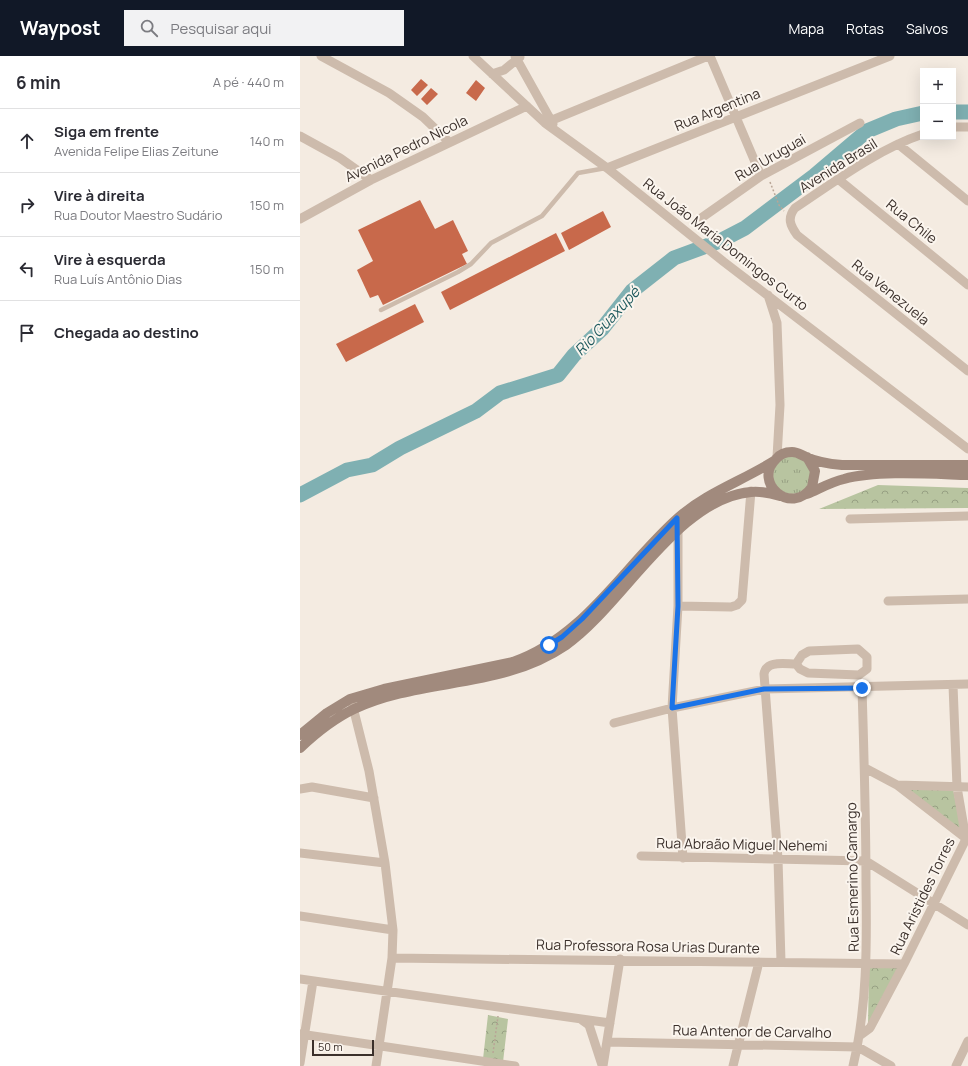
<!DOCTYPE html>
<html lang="pt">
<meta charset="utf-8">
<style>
body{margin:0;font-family:Manrope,sans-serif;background:#f2f2f3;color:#2b2b33}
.controls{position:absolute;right:12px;top:12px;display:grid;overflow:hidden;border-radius:0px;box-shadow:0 4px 16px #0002}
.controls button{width:36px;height:36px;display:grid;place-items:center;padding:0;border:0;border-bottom:1px solid #e1e1e2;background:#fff;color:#2b2b33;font:20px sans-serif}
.scale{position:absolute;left:12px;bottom:10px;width:62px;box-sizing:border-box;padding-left:4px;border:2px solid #3b302b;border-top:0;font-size:11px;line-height:14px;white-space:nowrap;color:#3b302b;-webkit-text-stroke:3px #fbf5ee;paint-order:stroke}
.stop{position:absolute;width:12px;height:12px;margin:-9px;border:3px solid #1a73e8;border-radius:50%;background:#fff}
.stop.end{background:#1a73e8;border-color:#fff;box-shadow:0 1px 4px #0008}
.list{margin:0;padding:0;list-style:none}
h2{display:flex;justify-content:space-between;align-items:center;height:52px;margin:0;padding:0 16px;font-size:17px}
h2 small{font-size:13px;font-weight:400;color:#7c7c81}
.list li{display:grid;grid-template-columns:26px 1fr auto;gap:12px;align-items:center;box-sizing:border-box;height:64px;padding:0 16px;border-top:1px solid #e1e1e2}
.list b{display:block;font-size:15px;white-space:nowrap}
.list p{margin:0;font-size:13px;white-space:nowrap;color:#7c7c81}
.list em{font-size:13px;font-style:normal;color:#7c7c81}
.icon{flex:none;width:22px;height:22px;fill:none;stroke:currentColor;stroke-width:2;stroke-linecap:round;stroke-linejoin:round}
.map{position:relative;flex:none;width:668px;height:1010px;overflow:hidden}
header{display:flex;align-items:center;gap:24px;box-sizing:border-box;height:56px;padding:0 20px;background:#111827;color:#fff}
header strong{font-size:19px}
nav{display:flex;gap:22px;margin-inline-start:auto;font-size:14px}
.search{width:280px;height:36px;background:#f2f2f3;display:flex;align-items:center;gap:10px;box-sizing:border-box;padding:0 14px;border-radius:0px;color:#7c7c81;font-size:15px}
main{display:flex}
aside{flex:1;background:#fff}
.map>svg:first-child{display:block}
.grass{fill:url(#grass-tufts)}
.forest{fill:url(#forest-crowns)}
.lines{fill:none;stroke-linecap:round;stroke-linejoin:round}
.river{stroke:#7fb0b2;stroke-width:15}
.building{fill:#c8694b}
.path{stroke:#b9a596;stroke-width:1.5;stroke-dasharray:2 2;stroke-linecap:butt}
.lane{stroke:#cdbbac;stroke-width:4.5}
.street{stroke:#cdbbac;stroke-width:9}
.secondary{stroke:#a18a7d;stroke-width:10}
.route{stroke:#1a73e8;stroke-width:5}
.labels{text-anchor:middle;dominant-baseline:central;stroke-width:4;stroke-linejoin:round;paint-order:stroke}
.street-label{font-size:14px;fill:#3b302b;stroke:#fbf5ee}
.water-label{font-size:15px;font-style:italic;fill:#1f5a5e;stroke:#fbf5ee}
</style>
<header>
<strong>Waypost</strong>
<div class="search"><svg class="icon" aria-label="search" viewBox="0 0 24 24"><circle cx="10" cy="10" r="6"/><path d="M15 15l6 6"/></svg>Pesquisar aqui</div>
<nav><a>Mapa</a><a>Rotas</a><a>Salvos</a></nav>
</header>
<main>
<aside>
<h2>6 min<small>A pé · 440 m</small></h2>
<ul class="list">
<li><svg class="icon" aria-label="ahead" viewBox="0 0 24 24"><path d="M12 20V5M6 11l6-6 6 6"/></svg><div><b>Siga em frente</b><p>Avenida Felipe Elias Zeitune</p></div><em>140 m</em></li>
<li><svg class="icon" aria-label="right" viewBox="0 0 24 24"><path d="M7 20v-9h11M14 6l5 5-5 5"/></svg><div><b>Vire à direita</b><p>Rua Doutor Maestro Sudário</p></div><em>150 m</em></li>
<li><svg class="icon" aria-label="left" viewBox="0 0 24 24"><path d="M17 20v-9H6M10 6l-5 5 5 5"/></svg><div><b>Vire à esquerda</b><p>Rua Luís Antônio Dias</p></div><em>150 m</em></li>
<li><svg class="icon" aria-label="arrive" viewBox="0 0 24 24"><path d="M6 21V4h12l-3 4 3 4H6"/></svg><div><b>Chegada ao destino</b></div></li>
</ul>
</aside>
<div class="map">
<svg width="668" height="1010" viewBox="0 0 668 1010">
<defs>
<pattern id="grass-tufts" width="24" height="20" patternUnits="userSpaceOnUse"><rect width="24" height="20" fill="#b8c4a0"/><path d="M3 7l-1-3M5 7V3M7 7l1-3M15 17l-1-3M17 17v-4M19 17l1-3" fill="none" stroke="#97a083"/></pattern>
<pattern id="forest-crowns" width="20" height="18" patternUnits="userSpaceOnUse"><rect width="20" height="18" fill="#b8c4a0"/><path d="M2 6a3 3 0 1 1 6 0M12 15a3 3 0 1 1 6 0" fill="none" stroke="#97a083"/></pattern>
</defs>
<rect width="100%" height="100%" fill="#f4ebe1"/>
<path class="grass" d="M473 419a19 19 0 1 1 38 0a19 19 0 1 1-38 0Z"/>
<path class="forest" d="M578,429L668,432V452L519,453Z
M606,732L653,733L662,776Z
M569,910H602L568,969Z
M188,959L208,963L203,1006L183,1003Z"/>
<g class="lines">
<path class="river" d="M653,56H668
M0,439L47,414L72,409L100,392L176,355L200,337L258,319L274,299L302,273L332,235L374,202L420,185L445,172L514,120L567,75L596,63L623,57"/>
</g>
<path class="building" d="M121,23L128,29L117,40L111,34Z
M176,24L185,32L176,45L166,37Z
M131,32L138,38L127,49L121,43Z
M120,144L135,173L153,164L168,195L162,198L167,208L83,249L78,239L70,242L57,214L73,205L58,174Z
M303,155L311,171L269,194L261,177Z
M256,177L265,195L150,254L141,236Z
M115,248L124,266L46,306L36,288Z"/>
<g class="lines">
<path class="path" d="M470,126L479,149L484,155
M193,997L198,960"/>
<path class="lane" d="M81,254L158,216L171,208L191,187L242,160L278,117L306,112"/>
<path class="street" d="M21,0L89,37L123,61L148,85
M173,0L245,67L307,112L424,206L668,393
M215,0L253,68
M410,0L461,120
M192,18L204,14L220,1
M245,67L408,0
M653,71H668
M623,78C578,93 534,126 495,152C487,162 490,169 497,179L668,315
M0,80L40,102L71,124
M598,88L668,145
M307,112L590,0
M538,123L668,229
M0,163L71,124L227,50
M397,165L461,120L560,67
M468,239L477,267L480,349L477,401
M550,463L668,460
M378,470V550L372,652L383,802
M588,545L668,543
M378,550L431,551L437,549L442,544L451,435
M558,593L567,601V613L559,619L508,617L500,613L496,608L502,599L509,595Z
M52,647L69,715L85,807L93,874L92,902L76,1010
M314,667L372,652L465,633L668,628
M565,712L597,729L668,784
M597,729L668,731
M0,733L12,731L74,742
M0,797L85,807
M341,800L566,805L668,869
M0,860L93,874
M92,902L604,908
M481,906L478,803L464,618C466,604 485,608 496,608
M0,923L310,967
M282,964L289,969L302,1009
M0,978L215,1010
M559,980L570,972L604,908L666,783L657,731L653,629
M307,986L558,991L591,1010
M0,1007L13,925
M303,1010L320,903
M433,1010L459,906
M553,1010C567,951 567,890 566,829C566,763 564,698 562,632
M656,1010L668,985"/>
<path class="secondary" d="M507,401L515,415L512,431C491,461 452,426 476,403C480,398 486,396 492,396C498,396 501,399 506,401C517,406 530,408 542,409H668
M507,438C519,433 531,426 544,423C577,414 633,418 668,419
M0,679L27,657L50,643L84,633L213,606C285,581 323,511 378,462C406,437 442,425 474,405
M0,692C17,676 33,663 54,653C122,621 200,634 266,589C323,549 378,442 451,436C461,435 470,437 480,440"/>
</g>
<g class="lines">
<path class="route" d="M249,589L262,581L282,563L377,462L378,550L372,652L464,633L562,632"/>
</g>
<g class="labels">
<g class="street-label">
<text transform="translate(417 53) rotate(-22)">Rua Argentina</text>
<text transform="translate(106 92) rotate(-26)">Avenida Pedro Nicola</text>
<text transform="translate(470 101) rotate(-30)">Rua Uruguai</text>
<text transform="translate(538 109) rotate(-32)">Avenida Brasil</text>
<text transform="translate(612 165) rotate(39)">Rua Chile</text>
<text transform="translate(426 188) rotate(38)">Rua João Maria Domingos Curto</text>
<text transform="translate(591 236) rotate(39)">Rua Venezuela</text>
<text transform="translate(442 788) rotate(1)">Rua Abraão Miguel Nehemi</text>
<text transform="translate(552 821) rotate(-91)">Rua Esmerino Camargo</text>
<text transform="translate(622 840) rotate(-64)">Rua Aristides Torres</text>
<text transform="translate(348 890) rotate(1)">Rua Professora Rosa Urias Durante</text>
<text transform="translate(452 975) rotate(1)">Rua Antenor de Carvalho</text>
</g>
<g class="water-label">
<text transform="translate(307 265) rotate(-47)">Rio Guaxupé</text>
</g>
</g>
</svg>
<div class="controls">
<button>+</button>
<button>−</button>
</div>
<div class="scale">50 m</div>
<div class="stop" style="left:249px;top:589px"></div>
<div class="stop end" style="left:562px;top:632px"></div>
</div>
</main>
